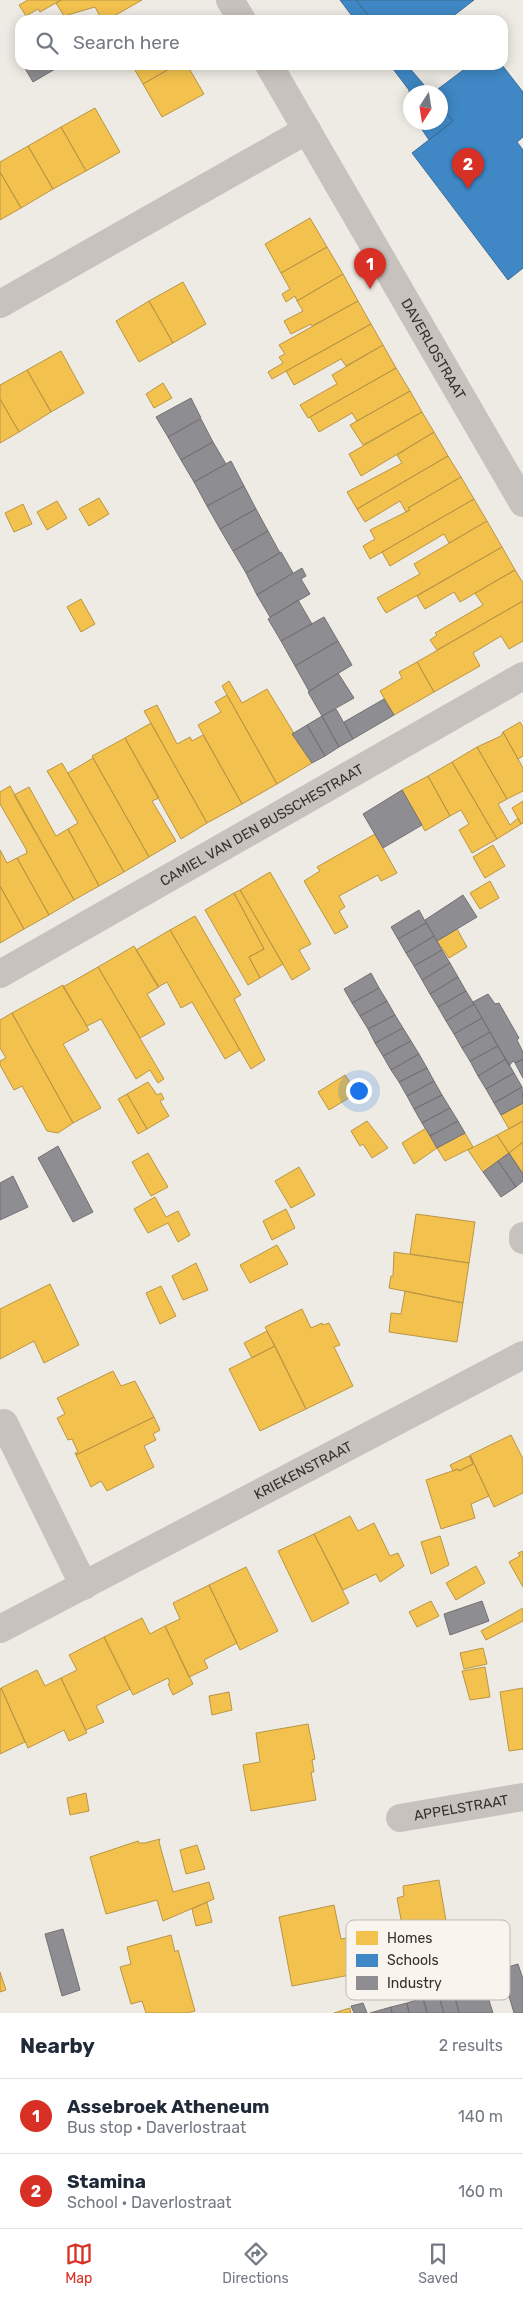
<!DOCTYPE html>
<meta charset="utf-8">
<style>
body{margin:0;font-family:Rubik,sans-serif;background:#f6f6f7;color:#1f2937}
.compass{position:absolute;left:403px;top:85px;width:45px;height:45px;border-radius:50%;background:#fff;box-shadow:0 2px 12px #0003;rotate:192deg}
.you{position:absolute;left:358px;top:1090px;width:18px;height:18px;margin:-12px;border:4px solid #fff;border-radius:50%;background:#1a73e8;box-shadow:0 0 0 8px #1a73e833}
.badge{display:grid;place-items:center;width:32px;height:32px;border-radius:50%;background:#d93025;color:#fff;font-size:16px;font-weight:700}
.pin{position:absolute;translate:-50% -41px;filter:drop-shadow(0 1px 2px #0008)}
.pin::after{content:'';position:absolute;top:26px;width:18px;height:15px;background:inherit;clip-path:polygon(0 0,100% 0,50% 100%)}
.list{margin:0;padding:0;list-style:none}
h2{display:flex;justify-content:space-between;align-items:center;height:65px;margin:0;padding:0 20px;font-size:21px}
h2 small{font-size:16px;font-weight:400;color:#747a83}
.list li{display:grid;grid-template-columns:32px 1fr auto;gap:15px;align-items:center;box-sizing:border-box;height:75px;padding:0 20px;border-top:1px solid #e0e1e3}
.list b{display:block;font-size:19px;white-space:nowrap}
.list p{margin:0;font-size:16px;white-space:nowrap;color:#747a83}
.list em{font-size:16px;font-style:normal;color:#747a83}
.icon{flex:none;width:28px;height:28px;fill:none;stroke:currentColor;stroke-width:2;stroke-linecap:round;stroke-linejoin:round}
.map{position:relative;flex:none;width:523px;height:2013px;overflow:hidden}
.search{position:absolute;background:#fff;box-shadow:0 2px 12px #0003;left:15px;right:15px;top:15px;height:55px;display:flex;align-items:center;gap:12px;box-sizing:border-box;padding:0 18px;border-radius:15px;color:#747a83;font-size:19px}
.sheet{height:215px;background:#fff}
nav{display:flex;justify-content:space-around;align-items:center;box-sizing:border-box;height:70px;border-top:1px solid #e0e1e3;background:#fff;font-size:14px;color:#747a83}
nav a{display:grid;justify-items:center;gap:2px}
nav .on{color:#d93025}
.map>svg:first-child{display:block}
.homes{fill:#f2c14e;stroke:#ba9644}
.schools{fill:#3f88c5;stroke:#3d6e97}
.industry{fill:#8d8d92;stroke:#737173}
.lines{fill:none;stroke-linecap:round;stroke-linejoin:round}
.minor{stroke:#c7c2bd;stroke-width:28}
.labels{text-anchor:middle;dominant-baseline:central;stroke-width:5;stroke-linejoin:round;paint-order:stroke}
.street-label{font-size:14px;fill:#37302c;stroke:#f9f4ed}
.key{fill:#f9f4ed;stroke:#bfb9b3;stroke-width:1}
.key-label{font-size:14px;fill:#37302c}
</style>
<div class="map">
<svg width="523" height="2013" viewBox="0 0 523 2013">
<rect width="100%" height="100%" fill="#eeeae4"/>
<path class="homes" d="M28,0H61L40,12L38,9L26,16L19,5Z
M61,0H142L107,20H102L95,7L64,16L56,3Z
M132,65H176L143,84Z
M176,65H187L204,94L162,117L143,84Z
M95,108L120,152L86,171L61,127Z
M61,127L86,171L53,189L28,146Z
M28,146L53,189L21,208L0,172V162Z
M0,172L21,208L0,220Z
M310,218L327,247L281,273L265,244Z
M327,247L343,274L297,301L295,296L286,302L282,294L290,289L281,273Z
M343,274L358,301L312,326L311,324L291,334L284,321L303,311L297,301Z
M183,282L206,324L173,343L149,301Z
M149,301L173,343L139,362L116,321Z
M358,301L371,324L272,379L268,372L283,363L279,357L285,354L279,345Z
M371,324L383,345L346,366L341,359L294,385L286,371Z
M383,345L396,368L308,418L300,405L337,384L332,375Z
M61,351L84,393L51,412L27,370Z
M396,368L410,391L357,421L352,413L319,432L310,417Z
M27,370L51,412L19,432L0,399V385Z
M163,383L172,398L154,408L146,394Z
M410,391L422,412L363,445L350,425Z
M0,399L19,432L0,443Z
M422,412L434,432L361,476L349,454Z
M434,432L448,456L357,509L347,492L402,463L397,455Z
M448,456L461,477L408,508L410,510L406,512L400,501L365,522L357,509Z
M461,477L474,499L370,559L363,546L375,539L370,530L410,510L408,508Z
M99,498L109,514L89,526L79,509Z
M474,499L487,521L449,543L444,534L390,566L382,552Z
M57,501L67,518L47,530L37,512Z
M23,504L32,524L14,532L5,513Z
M487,521L502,547L386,613L377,598L420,574L414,564Z
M502,547L515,570L460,602L454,592L425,609L417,596Z
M515,570L523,583V601L437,650L430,640L437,635L435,633L483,605L475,593Z
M81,599L95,624L81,632L67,607Z
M523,601V641L509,649L501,636L473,653L480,666L434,692L417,662Z
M417,662L434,692L394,715L380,691L402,678L399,672Z
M229,681L242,703L267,689L312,763L277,784L222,686Z
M227,695L277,784L242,804L198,725L221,712L215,702Z
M157,705L177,744L190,737L192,741L203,735L242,804L207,823L144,711Z
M520,722L523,727V756L518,759L503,732Z
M151,723L207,823L181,839L125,738Z
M503,732L523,768V791L507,799L477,747L501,736Z
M125,738L159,798L152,801L176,841L149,857L92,756Z
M477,747L507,799L498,804L510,825L518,818L521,824L497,839L452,762Z
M93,758L149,857L124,872L68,773Z
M452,762L497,839L472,853L459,830L469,824L461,810L450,816L428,776Z
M62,763L124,872L99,886L68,829L78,823L47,771Z
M428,776L450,816L425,831L402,790Z
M10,786L74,900L49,915L17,858L27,853L26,849L0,804V792Z
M29,787L56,836L68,829L99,886L74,900L14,795Z
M523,801V823L521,824L512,808Z
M375,834L397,873L381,881L378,875L339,896L345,907L339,911L348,927L335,934L304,881L320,871L317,867Z
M493,845L505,866L485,878L473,857Z
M0,850L7,863L17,858L49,915L24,929L0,886Z
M270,872L311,944L299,950L310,969L292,980L240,890Z
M490,881L499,898L480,909L470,893Z
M0,886L24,929L0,943Z
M240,890L283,964L260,978L249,957L264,949L234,893Z
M234,893L264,949L249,957L260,978L248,985L205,910Z
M195,916L241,995L234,999L265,1060L251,1069L170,930Z
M457,929L467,947L449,958L437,941Z
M170,930L240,1050L225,1059L192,1002L181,1008L167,982L158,987L136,950Z
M134,946L159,987L147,994L165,1024L140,1038L98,967Z
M98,967L164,1079L158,1083L150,1070L136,1079L101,1019L87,1026L63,987Z
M63,985L89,1030L63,1044L101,1108L73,1123L12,1013Z
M12,1013L73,1123L58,1133L47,1131L22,1086L14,1090L0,1065V1061L6,1058L0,1048V1020Z
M345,1075L357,1093L329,1110L318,1092Z
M148,1082L157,1095L161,1093L164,1099L160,1101L169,1116L147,1129L127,1094Z
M127,1094L147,1129L138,1134L118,1099Z
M523,1103V1121L509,1129L501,1115Z
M367,1121L388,1148L372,1158L363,1144L360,1146L351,1131Z
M523,1121V1142L509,1153L497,1135Z
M426,1128L437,1148L414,1164L402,1143Z
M465,1133L473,1147L445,1161L437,1148Z
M497,1135L509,1153L483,1172L468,1150Z
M523,1142V1174L509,1153Z
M148,1153L168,1187L151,1196L132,1162Z
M299,1167L315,1195L291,1208L275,1181Z
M155,1197L166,1217L178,1211L190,1235L178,1242L168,1223L148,1233L134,1209Z
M286,1209L295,1228L272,1240L263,1221Z
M416,1214L475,1222L469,1263L410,1254Z
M277,1245L288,1264L250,1283L240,1265Z
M394,1252L469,1263L463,1303L389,1288L391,1276H393Z
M196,1263L208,1290L183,1300L172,1276Z
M50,1284L79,1345L44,1363L34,1341L0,1359V1309Z
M161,1286L176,1316L160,1324L146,1293Z
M405,1291L463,1303L457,1342L389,1332L391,1313L401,1314Z
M302,1309L311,1328L322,1323L323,1325L329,1323L340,1345L334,1347L353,1386L306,1409L265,1327Z
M267,1331L275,1346L252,1358L244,1343Z
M275,1346L306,1409L260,1431L229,1369Z
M113,1371L121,1386L135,1381L154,1417L76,1455L75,1453L78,1452L72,1439L68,1440L57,1418L65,1414L57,1398Z
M154,1417L160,1430L153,1434L156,1440L144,1446L154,1467L107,1491L101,1481L91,1487L76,1455Z
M511,1435L523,1459V1493L494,1507L470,1455Z
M470,1455L489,1496L471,1504L475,1518L441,1529L426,1480L458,1469L459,1471L473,1464Z
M469,1456L473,1464L459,1471L458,1469L453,1471L450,1465Z
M350,1516L358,1531L374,1523L390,1556L398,1553L404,1566L380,1582L376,1574L343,1590L314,1534Z
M314,1534L349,1603L312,1622L278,1551Z
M440,1536L449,1565L431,1574L421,1542Z
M523,1551V1587L509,1562L520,1556L518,1553Z
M476,1566L485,1583L456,1600L446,1583Z
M246,1567L278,1631L240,1650L209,1585Z
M209,1585L237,1643L204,1660L208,1668L189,1677L165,1626L180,1619L173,1603Z
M431,1601L439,1616L417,1627L409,1612Z
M523,1608V1621L486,1640L481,1631Z
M142,1618L150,1634L165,1626L193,1684L173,1695L168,1684L170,1683L168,1678L133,1695L104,1637Z
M104,1637L130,1689L96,1706L104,1722L86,1730L61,1678L77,1670L69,1655Z
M483,1648L487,1664L464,1669L460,1653Z
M485,1667L490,1697L470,1700L462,1671Z
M37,1670L45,1686L61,1678L87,1733L69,1741L64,1730L28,1748L1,1688Z
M1,1688L25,1742L0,1754V1689Z
M523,1688V1749L509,1751L500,1692Z
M229,1692L232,1710L212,1715L209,1696Z
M308,1724L315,1759L312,1760L314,1772H311L316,1800L251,1811L243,1765L260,1762L256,1733Z
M86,1793L89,1811L70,1815L67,1798Z
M160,1839L159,1842L173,1892L209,1882L214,1899L163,1921L157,1900L106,1914L90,1857L138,1841L139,1843H145Z
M197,1845L205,1869L186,1874L180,1850Z
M439,1880L451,1950L428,1953V1943L406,1946L397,1898L404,1896L403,1886Z
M207,1902L212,1922L196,1926L192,1909Z
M334,1905L341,1939L386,1931L392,1967L292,1986L279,1917Z
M171,1935L175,1952L178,1950L195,2011L187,2013H146L142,2001L131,2004L120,1967L131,1964L127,1947Z
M0,1972L6,1990L0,1992Z
M350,2008L351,2013H334Z"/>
<path class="schools" d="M340,0H356L372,20H355Z
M356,0H474L448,20H372Z
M390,65H407L430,92H410V106L409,90Z
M470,65H502L523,92V137L517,142L523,150V268L508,280L412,153L453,121L440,106V92H434Z
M440,106L453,121L429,140L417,122H440Z"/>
<path class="industry" d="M23,65H62L33,82Z
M191,398L201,418L168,437L156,417Z
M201,419L213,442L181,460L168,437Z
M213,442L226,464L194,482L181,460Z
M231,461L244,486L207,506L194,482Z
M244,486L256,509L220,529L207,506Z
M256,509L268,531L233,551L220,529Z
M268,531L280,553L246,573L233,551Z
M281,552L293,573L257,595L246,573Z
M302,568L306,576L301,579L310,594L270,617L257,595Z
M298,600L312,624L281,641L268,619Z
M324,617L338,641L295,666L281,641Z
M338,641L352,665L309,691L295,666Z
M338,673L354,698L322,716L308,692Z
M384,699L394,715L353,739L344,722Z
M336,709L353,739L339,747L322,716Z
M322,716L339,747L325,756L307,725Z
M307,725L325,756L312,763L292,734Z
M402,790L422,825L383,848L363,814Z
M463,895L477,917L437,941L425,920Z
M419,910L426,923L398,939L391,927Z
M426,923L434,936L406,953L398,939Z
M434,936L442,950L414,966L406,953Z
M442,950L450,963L422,980L414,966Z
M450,963L458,977L430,994L422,980Z
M371,973L379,988L352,1003L344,989Z
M458,977L466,991L438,1007L430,994Z
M379,988L387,1001L360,1016L352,1003Z
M466,991L474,1004L446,1021L438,1007Z
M488,994L495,1004L499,1003L519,1038L517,1040L523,1052V1059L515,1063L513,1061L509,1066L473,1002Z
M387,1001L395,1015L368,1029L360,1016Z
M474,1004L482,1018L454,1034L446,1021Z
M395,1015L403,1028L375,1043L368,1029Z
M482,1018L490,1032L462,1048L454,1034Z
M403,1028L411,1041L383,1056L375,1043Z
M490,1032L498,1046L470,1061L462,1048Z
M411,1041L419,1054L391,1070L383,1056Z
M498,1046L506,1059L478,1076L470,1061Z
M419,1054L427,1068L399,1082L391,1070Z
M506,1059L514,1073L486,1089L478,1076Z
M523,1059V1078L515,1063Z
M427,1068L434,1081L407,1096L399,1082Z
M514,1073L522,1087L494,1103L486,1089Z
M434,1081L442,1095L414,1109L407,1096Z
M522,1087L523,1103L501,1115L494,1103Z
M442,1095L450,1108L422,1123L414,1109Z
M450,1108L458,1121L430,1136L422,1123Z
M458,1121L465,1133L437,1148L430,1136Z
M58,1146L93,1212L73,1222L38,1158Z
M509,1153L523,1174V1181L516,1187L498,1161Z
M498,1161L516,1187L501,1197L483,1172Z
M13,1176L28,1207L0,1220V1183Z
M482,1601L489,1621L450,1635L444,1614Z
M63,1929L80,1990L62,1996L45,1934Z
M518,1964L523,1979V2013H514L501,1969Z
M483,1981L493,2013H459L453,1990Z
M453,1990L459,2013H444L438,1994Z
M438,1994L444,2013H427L423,1998Z
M423,1998L427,2013H409L407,2003Z
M363,2003L367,2013H354L351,2006Z
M407,2003L409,2013H392L391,2007Z
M391,2007L392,2013H370Z"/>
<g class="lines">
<g class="minor">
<path d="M230,0L242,20"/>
<path id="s1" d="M269,65L523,503"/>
<path d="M0,304L307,130"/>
<path id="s2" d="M0,974L523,676"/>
<path d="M523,1236V1240"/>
<path d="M4,1423L84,1586"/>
<path id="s3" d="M0,1629L523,1355"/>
<path id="s4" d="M400,1818L523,1797"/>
</g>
</g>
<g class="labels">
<g class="street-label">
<text stroke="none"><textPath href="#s1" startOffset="328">DAVERLOSTRAAT</textPath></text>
<text stroke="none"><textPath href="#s2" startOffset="301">CAMIEL VAN DEN BUSSCHESTRAAT</textPath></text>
<text stroke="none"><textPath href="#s3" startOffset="342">KRIEKENSTRAAT</textPath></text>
<text stroke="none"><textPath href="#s4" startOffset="62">APPELSTRAAT</textPath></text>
</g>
</g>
<rect x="346" y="1920" width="164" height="80" rx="8" class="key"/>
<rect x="356" y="1931" width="22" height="14" fill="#f2c14e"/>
<rect x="356" y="1954" width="22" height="13" fill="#3f88c5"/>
<rect x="356" y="1976" width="22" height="14" fill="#8d8d92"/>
<g class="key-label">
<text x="387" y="1943">Homes</text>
<text x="387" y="1965">Schools</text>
<text x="387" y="1988">Industry</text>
</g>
</svg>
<svg class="compass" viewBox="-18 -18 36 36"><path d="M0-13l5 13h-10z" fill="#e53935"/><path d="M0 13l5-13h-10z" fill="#747a83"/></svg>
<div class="you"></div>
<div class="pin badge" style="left:370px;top:289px">1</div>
<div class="pin badge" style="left:468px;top:189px">2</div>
<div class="search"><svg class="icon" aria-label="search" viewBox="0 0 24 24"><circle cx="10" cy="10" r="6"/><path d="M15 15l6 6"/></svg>Search here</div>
</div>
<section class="sheet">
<h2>Nearby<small>2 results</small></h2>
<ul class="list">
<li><span class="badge">1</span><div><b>Assebroek Atheneum</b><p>Bus stop · Daverlostraat</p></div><em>140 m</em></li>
<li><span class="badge">2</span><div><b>Stamina</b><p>School · Daverlostraat</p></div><em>160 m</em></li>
</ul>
</section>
<nav>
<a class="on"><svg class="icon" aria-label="map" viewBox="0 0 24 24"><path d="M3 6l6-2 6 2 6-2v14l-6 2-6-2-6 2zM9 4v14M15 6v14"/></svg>Map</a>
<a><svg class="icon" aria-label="directions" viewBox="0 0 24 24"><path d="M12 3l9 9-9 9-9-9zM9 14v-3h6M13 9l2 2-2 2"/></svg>Directions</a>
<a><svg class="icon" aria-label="saved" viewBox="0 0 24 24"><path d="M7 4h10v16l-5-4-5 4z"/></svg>Saved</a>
</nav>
